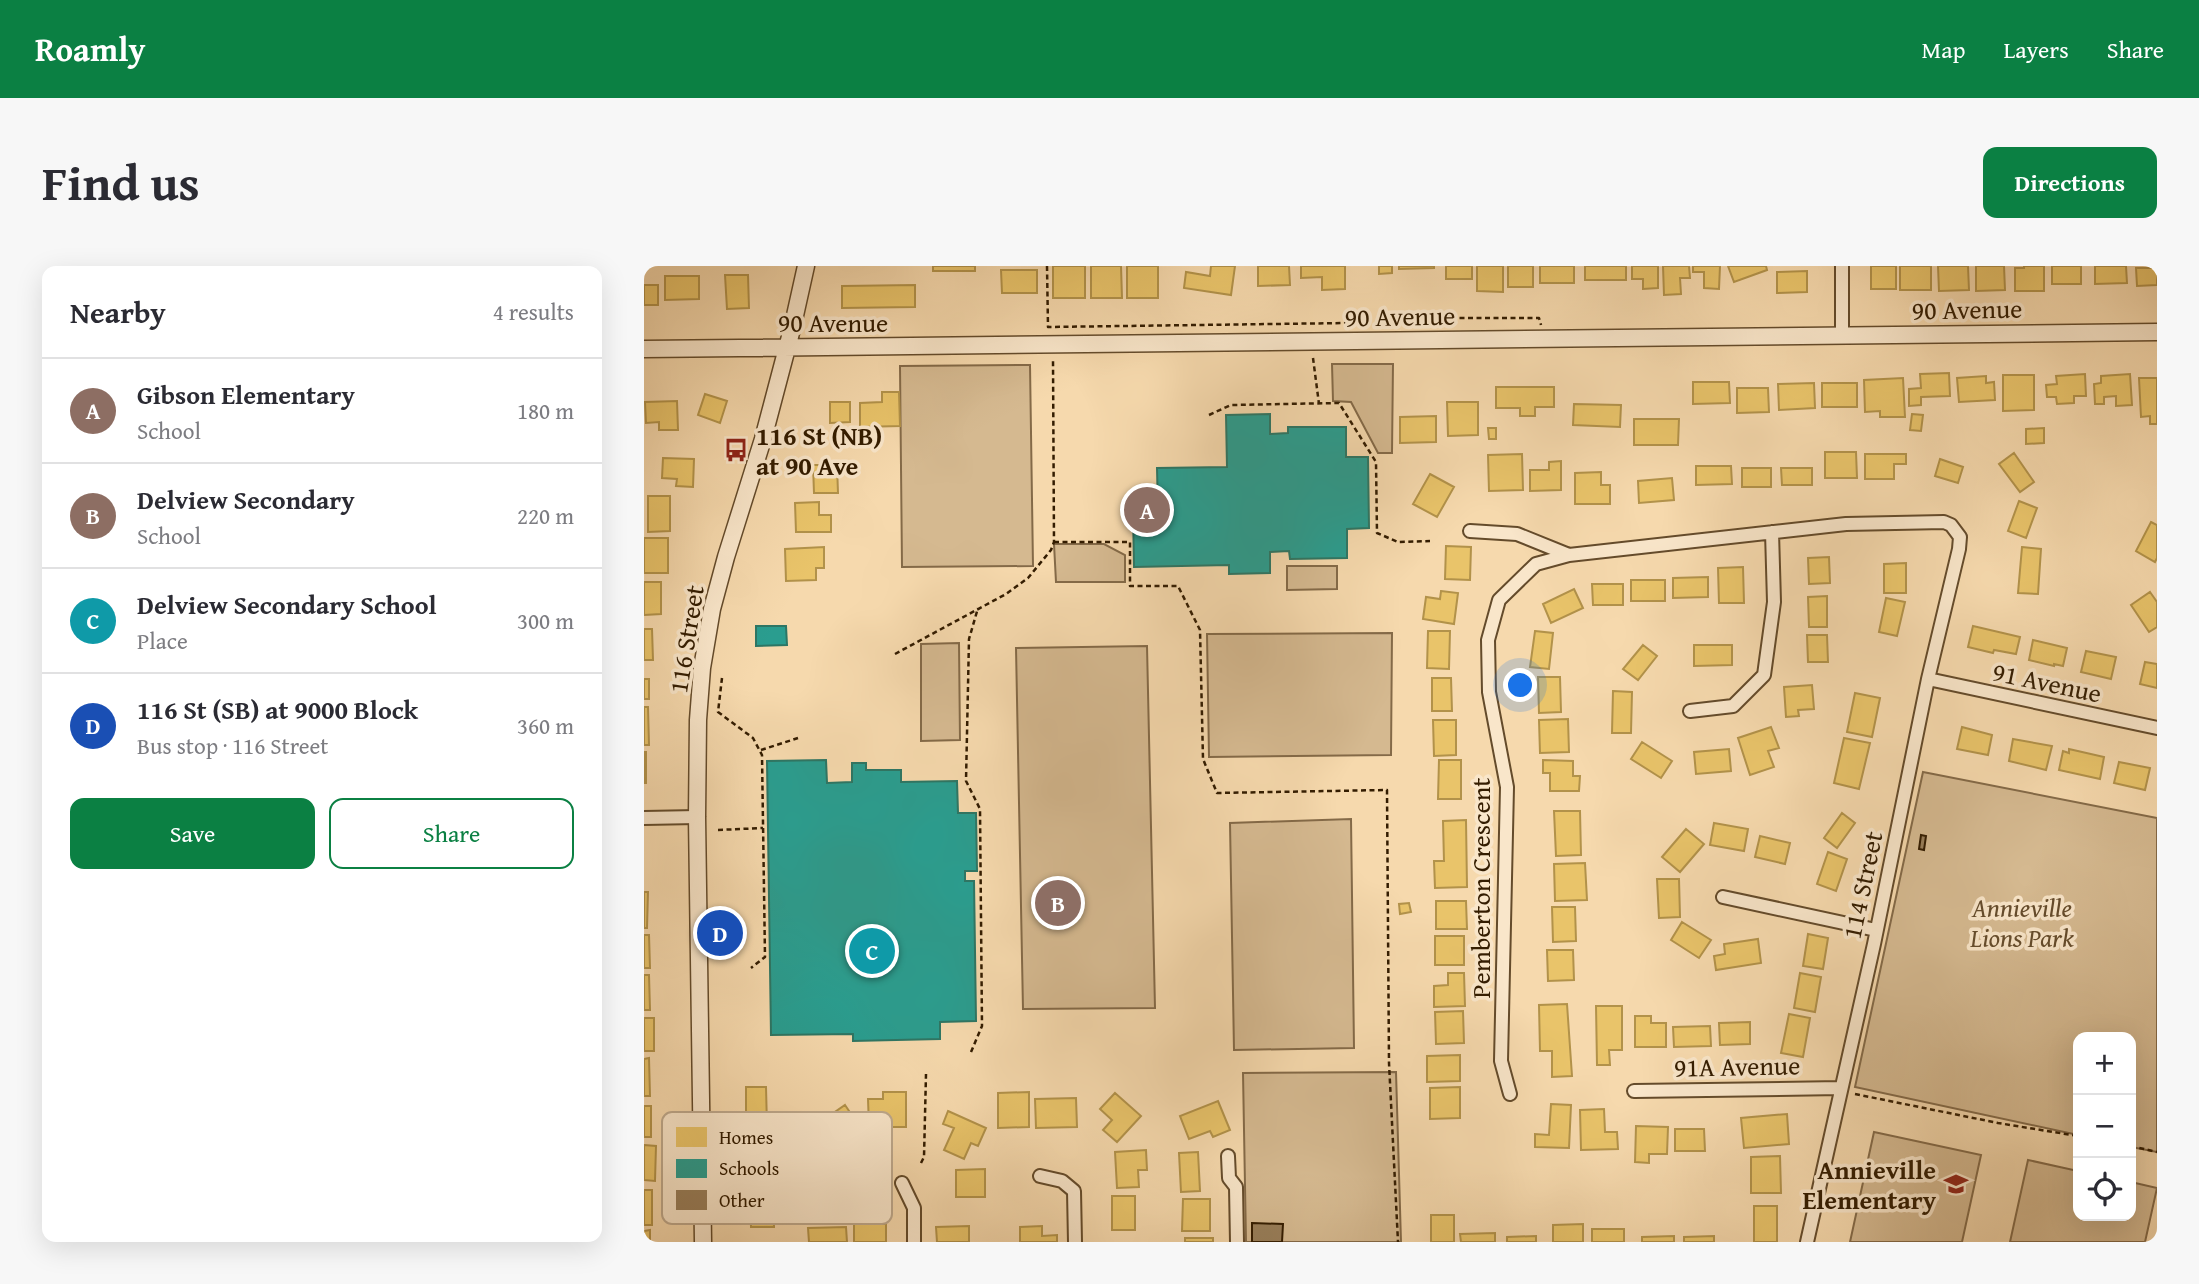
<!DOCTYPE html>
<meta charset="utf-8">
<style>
body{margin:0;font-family:"Gentium Book Plus",serif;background:#f7f7f7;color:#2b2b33}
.controls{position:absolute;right:21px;bottom:21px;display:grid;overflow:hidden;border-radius:14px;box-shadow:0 7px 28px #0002}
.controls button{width:63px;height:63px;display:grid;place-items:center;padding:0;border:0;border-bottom:2px solid #e1e1e2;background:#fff;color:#2b2b33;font:35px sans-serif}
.you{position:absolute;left:877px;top:420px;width:24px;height:24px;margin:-18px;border:5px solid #fff;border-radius:50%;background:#1a73e8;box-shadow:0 0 0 10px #1a73e833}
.badge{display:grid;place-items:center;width:46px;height:46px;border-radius:50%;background:#0b8043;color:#fff;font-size:23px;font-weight:700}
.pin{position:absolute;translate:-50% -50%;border:4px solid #fff;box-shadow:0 2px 7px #0006}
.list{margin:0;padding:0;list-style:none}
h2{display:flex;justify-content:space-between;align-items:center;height:91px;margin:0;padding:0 28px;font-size:30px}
h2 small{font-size:23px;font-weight:400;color:#7c7c81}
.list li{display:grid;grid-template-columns:46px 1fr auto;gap:21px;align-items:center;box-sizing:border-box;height:105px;padding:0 28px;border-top:2px solid #e1e1e2}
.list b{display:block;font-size:26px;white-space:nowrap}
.list p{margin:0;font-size:23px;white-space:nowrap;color:#7c7c81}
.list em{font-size:23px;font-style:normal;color:#7c7c81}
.actions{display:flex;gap:14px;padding:21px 28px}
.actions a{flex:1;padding:16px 0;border:2px solid #0b8043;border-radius:14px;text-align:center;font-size:24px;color:#0b8043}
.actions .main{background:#0b8043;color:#fff}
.icon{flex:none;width:38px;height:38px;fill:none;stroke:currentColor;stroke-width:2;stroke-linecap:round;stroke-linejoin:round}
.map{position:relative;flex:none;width:1513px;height:976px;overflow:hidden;border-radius:14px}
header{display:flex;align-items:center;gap:42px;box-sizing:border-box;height:98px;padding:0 35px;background:#0b8043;color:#fff}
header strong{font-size:33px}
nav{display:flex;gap:38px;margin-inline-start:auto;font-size:24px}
.intro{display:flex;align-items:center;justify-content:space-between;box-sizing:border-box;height:168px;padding:0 42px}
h1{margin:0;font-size:49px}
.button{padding:18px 32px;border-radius:14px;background:#0b8043;color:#fff;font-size:24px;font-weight:700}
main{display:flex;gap:42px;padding:0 42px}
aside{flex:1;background:#fff;border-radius:14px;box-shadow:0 7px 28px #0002}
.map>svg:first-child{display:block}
.green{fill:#d5b990;stroke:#846a48;stroke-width:2}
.homes{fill:#e9c46a;stroke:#b2924a;stroke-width:2}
.schools{fill:#2a9d8f;stroke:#2d7664;stroke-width:2}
.building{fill:#987e5a;stroke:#331c00;stroke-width:2}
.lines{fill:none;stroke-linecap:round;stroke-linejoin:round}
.minor-casing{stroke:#644b2b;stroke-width:16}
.tertiary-casing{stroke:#644b2b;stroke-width:19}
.path{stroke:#331c00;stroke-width:2.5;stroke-dasharray:5 3.5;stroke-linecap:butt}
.minor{stroke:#f9e6ca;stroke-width:12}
.tertiary{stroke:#f9e6ca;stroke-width:16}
.labels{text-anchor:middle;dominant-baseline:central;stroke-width:7;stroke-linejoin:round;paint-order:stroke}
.street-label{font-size:26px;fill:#331c00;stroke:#f9e6ca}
.poi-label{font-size:26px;font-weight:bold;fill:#331c00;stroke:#f9e6ca;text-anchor:start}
.park-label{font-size:26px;font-style:italic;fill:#644b2b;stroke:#f9e6ca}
.key{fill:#f9e6ca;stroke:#bea98d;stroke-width:2}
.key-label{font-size:19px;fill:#331c00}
</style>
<header>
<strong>Roamly</strong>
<nav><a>Map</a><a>Layers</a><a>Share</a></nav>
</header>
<div class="intro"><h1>Find us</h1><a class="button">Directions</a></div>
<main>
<aside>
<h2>Nearby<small>4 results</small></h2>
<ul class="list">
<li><span class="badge" style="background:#8d6e63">A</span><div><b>Gibson Elementary</b><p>School</p></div><em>180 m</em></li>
<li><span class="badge" style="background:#8d6e63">B</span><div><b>Delview Secondary</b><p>School</p></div><em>220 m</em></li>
<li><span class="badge" style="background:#0f9aa8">C</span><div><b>Delview Secondary School</b><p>Place</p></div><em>300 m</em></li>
<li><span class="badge" style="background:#1a4fb4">D</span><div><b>116 St (SB) at 9000 Block</b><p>Bus stop · 116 Street</p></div><em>360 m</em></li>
</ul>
<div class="actions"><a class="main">Save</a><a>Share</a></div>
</aside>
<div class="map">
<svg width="1513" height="976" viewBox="0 0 1513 976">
<rect width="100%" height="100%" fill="#f6d9ad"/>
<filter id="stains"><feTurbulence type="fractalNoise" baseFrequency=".00286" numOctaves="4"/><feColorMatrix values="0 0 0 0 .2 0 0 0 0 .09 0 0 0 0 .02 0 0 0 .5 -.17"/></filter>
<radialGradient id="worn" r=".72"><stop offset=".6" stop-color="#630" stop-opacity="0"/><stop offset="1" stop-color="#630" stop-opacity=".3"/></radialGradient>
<path class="green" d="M688,98H749L748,187H734L707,136L689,135Z
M386,99L389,300L258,301L256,100Z
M410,278H460L481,289V316H412Z
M643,300H693V323L643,324Z
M748,367L747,489L565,491L563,368Z
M315,377L316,474L277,475V378Z
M503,380L511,742L379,743L372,382Z
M1279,506L1513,552V886L1487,881V771H1434V869L1211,821Z
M707,553L710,782L590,784L586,557Z
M752,806L757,976H602L599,807Z
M1230,866L1337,889L1318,976H1206Z
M1384,894L1434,905V950H1487V916L1513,922L1501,976H1366Z"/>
<path class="homes" d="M289,0H331V5H289Z
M409,0H441V32H409Z
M447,0H477L478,32H447Z
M483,0H514V32H483Z
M567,0H591L587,29L540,22L542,6L566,10Z
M614,0H645L646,19L614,20Z
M657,0H701V23L678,24V11L657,12Z
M735,0H748V7L735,8Z
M755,0H790V2L755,3Z
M802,0H828V13H802Z
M833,0H859V26L833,25Z
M864,0H889V21H864Z
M896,0H930V17H896Z
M941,0H982V14H941Z
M988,0H1014V22L999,23V13H988Z
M1019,0H1045L1046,12H1036L1037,28L1020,29Z
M1049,0H1076L1075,23L1060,22V6H1049Z
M1084,0H1122L1123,4L1090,16Z
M1227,0H1252V23H1227Z
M1256,0H1287V24H1256Z
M1294,0H1324L1325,24L1295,25Z
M1332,0H1360L1361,24L1332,25Z
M1380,0H1400V25H1371V2H1380Z
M1408,0H1437V18H1408Z
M1451,0H1482L1483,17L1451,18Z
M1492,2H1513V19L1493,20Z
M357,4H393V27H358Z
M1163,5V26L1133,27V6Z
M81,9H104L105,42L83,43Z
M21,10H55V33L21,34Z
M0,19H14V39H0Z
M271,19V41L198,42V20Z
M1305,107L1306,130L1277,131V139L1265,140V123L1277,122L1276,108Z
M1441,108L1442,130H1430V137L1413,138L1412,131H1403L1402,119L1413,118L1412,110Z
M1486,108L1488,139L1472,140V130L1460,131V138H1451L1450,118L1457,117V110Z
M1359,109H1390V144L1359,145Z
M1342,110V117L1350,116L1351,134L1315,136L1313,112Z
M1259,112L1261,151H1236V145L1221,146L1220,114Z
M1495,112H1513V158H1506V150L1497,151Z
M1049,116H1085L1086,137L1049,138Z
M1170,117L1171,142L1135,144L1134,118Z
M1178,117H1213V141H1178Z
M852,121H910V141H891V150H876V142H852Z
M1093,122H1124L1125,146L1093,147Z
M238,126H255L256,160L216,161V137L238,136Z
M61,128L83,135L76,157L54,149Z
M33,135L34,164H15V156L2,157L1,136Z
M186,136H206V156L186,157Z
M803,136H834V169L804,170Z
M930,138L977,139L976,161L929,159Z
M1268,148L1279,149L1277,165L1266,164Z
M792,150V176L756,177V151Z
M990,153H1035L1034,179H990Z
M844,162H852V173H845Z
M1400,162V177L1382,178V163Z
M1181,186H1212L1213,212H1181Z
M1370,187L1390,216L1376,226L1355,198Z
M878,188L879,224L845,225L844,189Z
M1221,188H1262V198H1250V213H1221Z
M19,192L50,193L49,221L32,220L33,213L18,212Z
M1296,193L1319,201L1314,217L1291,210Z
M917,195V224L886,225V204H905V196Z
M169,199H193L194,227H170Z
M1052,200H1087L1088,218L1052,219Z
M1098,202H1127V221H1098Z
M1137,202H1168V219H1138Z
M957,206V219H966V238H931V207Z
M786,208L810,221L793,251L769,238Z
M1028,212L1030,234L995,237L994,215Z
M4,230H26V265L4,266Z
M1375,235L1393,242L1382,272L1364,265Z
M175,236V249H187V266H152L151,237Z
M1507,256L1513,259V292L1511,296L1492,285Z
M0,272H24V307H0Z
M802,280L827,281L826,314L801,313Z
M180,281V302H172V314L142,315L141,283Z
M1378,281L1397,283L1394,328L1374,327Z
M1185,291L1186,317L1165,318L1164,292Z
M1262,297V327H1240V298Z
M1099,301L1100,337H1075L1074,302Z
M1064,311V331L1029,332V312Z
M987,314H1021V335H987Z
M0,316H17V348L0,349Z
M948,318H979V339H949Z
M930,323L939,342L907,357L899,338Z
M797,325L814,327L810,358L779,353L782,331L796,333Z
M1506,326L1513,336V361L1505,366L1487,339Z
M1183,330V361H1165L1164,331Z
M1242,332L1261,336L1253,370L1235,366Z
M1329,360L1376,371L1372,388L1350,384L1349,387L1324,381Z
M0,363H8L9,394H0Z
M784,365H806L805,403L783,402Z
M891,365L909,367L905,403L886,401Z
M1163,369H1183L1184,396H1164Z
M1389,374L1423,382L1419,400L1410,398V400L1385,394Z
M999,379L1013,390L994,414L979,403Z
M1050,379H1088V399L1050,400Z
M1442,385L1472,391L1467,413L1437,406Z
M1501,396L1513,398V422L1496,418Z
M894,411H916L917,446L895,447Z
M788,412H807L808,445H788Z
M0,413H5V433H0Z
M1168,419L1170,443L1154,444L1155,450L1142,451L1140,421Z
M969,425L988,426L987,467H968Z
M1211,427L1236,432L1228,471L1203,466Z
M0,441H4L5,479H0Z
M924,453L925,486L896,487L895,454Z
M789,454H812V489L790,490Z
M1127,461L1135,482L1124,485L1130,501L1106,509L1094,472Z
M1318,461L1348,469L1344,489L1313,483Z
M1200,472L1226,477L1215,523L1190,517Z
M1369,473L1408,480L1402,504L1365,495Z
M998,476L1028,495L1017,512L987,493Z
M1085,483L1087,505L1052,508L1050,486Z
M1425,483L1460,491L1456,513L1415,504L1419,485L1425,487Z
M0,486H2V517H0Z
M795,494H817V533H794Z
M899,494L929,495V510H936L935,525H906V507H899Z
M1475,496L1506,502L1501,524L1470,517Z
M910,545H936L937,589L912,590Z
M1198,547L1211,557L1193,582L1180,572Z
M822,554L823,621L791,622L790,595H800L799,555Z
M1070,557L1104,563L1100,585L1066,579Z
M1042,563L1060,578L1036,606L1018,591Z
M1116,570L1146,577L1141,598L1111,591Z
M1184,586L1203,593L1192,625L1173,618Z
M941,597L943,634L911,635L910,598Z
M1013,613H1035L1036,651L1015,652Z
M0,626H4L3,662H0Z
M792,635H822L823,663H792Z
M765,637L767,646L756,648L755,638Z
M908,641H931L932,675L909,676Z
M1038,656L1067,674L1055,692L1027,674Z
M1164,668L1184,672L1179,703L1159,700Z
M0,669H5L6,702H0Z
M791,670H820V699H791Z
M1114,673L1117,697L1072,704L1070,690L1081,688L1080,678Z
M903,684H929L930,714L904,715Z
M804,707H820L821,740L790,741V720L804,719Z
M1156,707L1177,711L1171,746L1150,742Z
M0,709H5L6,744H0Z
M923,738L928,810L908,811V785H896L895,739Z
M952,740H978V784H965L966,799H953Z
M819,745L820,777L792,778L791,746Z
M1145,748L1166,752L1159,791L1137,787Z
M991,750H1007V757H1022V781H991Z
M0,752H10V785H0Z
M1106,756V778L1076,779L1075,757Z
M1066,760L1067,780L1030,781L1029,761Z
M816,789V815L783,816V790Z
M5,792L6,830H0V793Z
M102,821H122L123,860H102Z
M816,821V852L786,853V822Z
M239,826H262V861H225L224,833H239Z
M385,826V861L354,862V827Z
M471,827L497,850L473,876L459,864L468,854L456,843Z
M432,832L433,861L392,862L391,833Z
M574,835L586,864L569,871L566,865L545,873L536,850Z
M907,838L927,839L925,882L891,881V868L905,869Z
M201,839L226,876L203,891L196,882L193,884L175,857Z
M0,840H7V871H0Z
M960,843L961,866H973L974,883L937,884L936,844Z
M304,845L342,862L334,880L327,877L320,893L300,884L310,862L299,858Z
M1143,848L1145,878L1100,882L1097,852Z
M992,860L1024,861L1023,888H1005V897L991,896Z
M1031,863H1060L1061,885H1031Z
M0,879L12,880L11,915L0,914Z
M502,884L503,904H494L495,921L473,922L471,886Z
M554,886L556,925L537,926L535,887Z
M1136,890L1137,927H1107V891Z
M341,903V931H312V904Z
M129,916L130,961H107L106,917Z
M0,924H8V959H0Z
M468,930H491V964H468Z
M539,933H566V965H538Z
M1110,940H1133V976H1110Z
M200,947H217V957L242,958V976H210V953H200Z
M787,949H810V976H787Z
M939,958V976H909V959Z
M325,960V976H293L292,961Z
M398,960V970L413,969V976H376V961Z
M202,961L203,976H165L164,962Z
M948,963H980V976H948Z
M6,964V976H0V965Z
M851,967V976H817L816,968Z
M892,970V976H863V971Z
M1030,970V976H998V971Z
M1070,970V976H1040V971Z
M541,972H569V976H541Z"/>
<path class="schools" d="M626,148V168L644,167V161H702V191H724L725,262L703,263V292L646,293L645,285L626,286V307L585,308V299L490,301L489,246L514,245L513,202L583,201L582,149Z
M112,360H142L143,379L112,380Z
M182,494L183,517L208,516V497H222V504H257V516L313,515L314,547H332L333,605H321V615H330L332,755L296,756V773L209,775V768L127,769L123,495Z"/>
<path class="building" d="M1277,569L1282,570L1280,584L1275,583Z
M608,957L639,958L638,976H608Z"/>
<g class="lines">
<g class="minor-casing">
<path id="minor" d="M1198,69V0
M826,265L873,268L925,289
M1284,413L1513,462
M1046,445L1089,440L1120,409L1130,336L1128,266
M0,552L53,551
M1079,631L1232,664
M990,825L1197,822
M866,828L857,795L863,521L845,426L844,374L855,334L892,298L925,289L1202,258L1300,256L1307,259L1316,271L1315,283L1284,413L1230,678L1163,976
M584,890L585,912L592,921L593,976
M396,910L418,915L430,925L431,976
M258,917L270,942V976"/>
</g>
<g class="tertiary-casing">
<path id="tertiary" d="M0,83L1513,66
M59,976L53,551L54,454L58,402L68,343L82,291L119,173L148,63L162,0"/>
</g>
<path class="path" d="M403,0L404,61L704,57V60
M795,57V52H895L897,59
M669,92L675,138
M565,149L587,139L695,137L732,196L733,267L754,276L786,275
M410,276H486V320H534L556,364L559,493L573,527L743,524L745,797L754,976
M251,388L362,328L384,312L407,284L410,276L409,93
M78,412L74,446L109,472L118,489L121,691L107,702
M117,484L154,472
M74,564L119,562
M327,786L338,760L336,543L322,515L325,373L334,342
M1211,828L1354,857L1434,870
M1487,880L1513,886
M277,897L280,891L282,808"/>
<use href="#minor" class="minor"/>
<use href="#tertiary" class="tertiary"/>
</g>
<defs>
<g id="bus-bare" transform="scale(1.89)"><path d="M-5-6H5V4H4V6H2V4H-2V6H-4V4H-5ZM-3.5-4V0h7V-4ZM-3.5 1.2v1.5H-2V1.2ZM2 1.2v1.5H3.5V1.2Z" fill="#8f2418" stroke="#f9e6ca" stroke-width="2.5" paint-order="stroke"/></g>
<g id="school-bare" transform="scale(1.89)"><path d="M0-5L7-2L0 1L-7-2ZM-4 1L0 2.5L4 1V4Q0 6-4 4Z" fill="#8f2418" stroke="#f9e6ca" stroke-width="2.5" paint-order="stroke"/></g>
</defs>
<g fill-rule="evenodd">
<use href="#bus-bare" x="92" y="184"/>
<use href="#school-bare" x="1312" y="918"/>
</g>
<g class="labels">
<g class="street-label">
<text transform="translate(1323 43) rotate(-1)">90 Avenue</text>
<text transform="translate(756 50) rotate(-1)">90 Avenue</text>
<text x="189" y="56">90 Avenue</text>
<text transform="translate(42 373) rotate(-81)">116 Street</text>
<text transform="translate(1403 416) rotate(12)">91 Avenue</text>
<text transform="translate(1218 619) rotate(-78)">114 Street</text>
<text transform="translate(836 622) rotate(-90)">Pemberton Crescent</text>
<text transform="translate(1093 800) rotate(-1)">91A Avenue</text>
</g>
<g class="poi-label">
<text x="112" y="169">116 St (NB)<tspan x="112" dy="30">at 90 Ave</tspan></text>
<text x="1292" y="903" text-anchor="end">Annieville<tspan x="1292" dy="30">Elementary</tspan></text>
</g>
<g class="park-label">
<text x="1378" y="641">Annieville<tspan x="1378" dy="30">Lions Park</tspan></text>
</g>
</g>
<rect x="18" y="846" width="230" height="112" rx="10" class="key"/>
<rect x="32" y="861" width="31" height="20" fill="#e9c46a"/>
<rect x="32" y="893" width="31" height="19" fill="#2a9d8f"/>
<rect x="32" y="924" width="31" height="20" fill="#987e5a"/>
<g class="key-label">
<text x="75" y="878">Homes</text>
<text x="75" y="909">Schools</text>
<text x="75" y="941">Other</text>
</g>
<rect width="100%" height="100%" filter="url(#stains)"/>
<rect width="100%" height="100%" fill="url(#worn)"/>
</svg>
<div class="controls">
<button>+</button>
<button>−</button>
<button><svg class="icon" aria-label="locate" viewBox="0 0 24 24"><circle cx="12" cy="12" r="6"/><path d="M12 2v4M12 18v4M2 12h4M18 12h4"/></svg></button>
</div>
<div class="you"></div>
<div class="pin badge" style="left:503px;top:244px;background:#8d6e63">A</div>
<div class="pin badge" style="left:414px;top:637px;background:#8d6e63">B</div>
<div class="pin badge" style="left:228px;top:685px;background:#0f9aa8">C</div>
<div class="pin badge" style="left:76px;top:667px;background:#1a4fb4">D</div>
</div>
</main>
